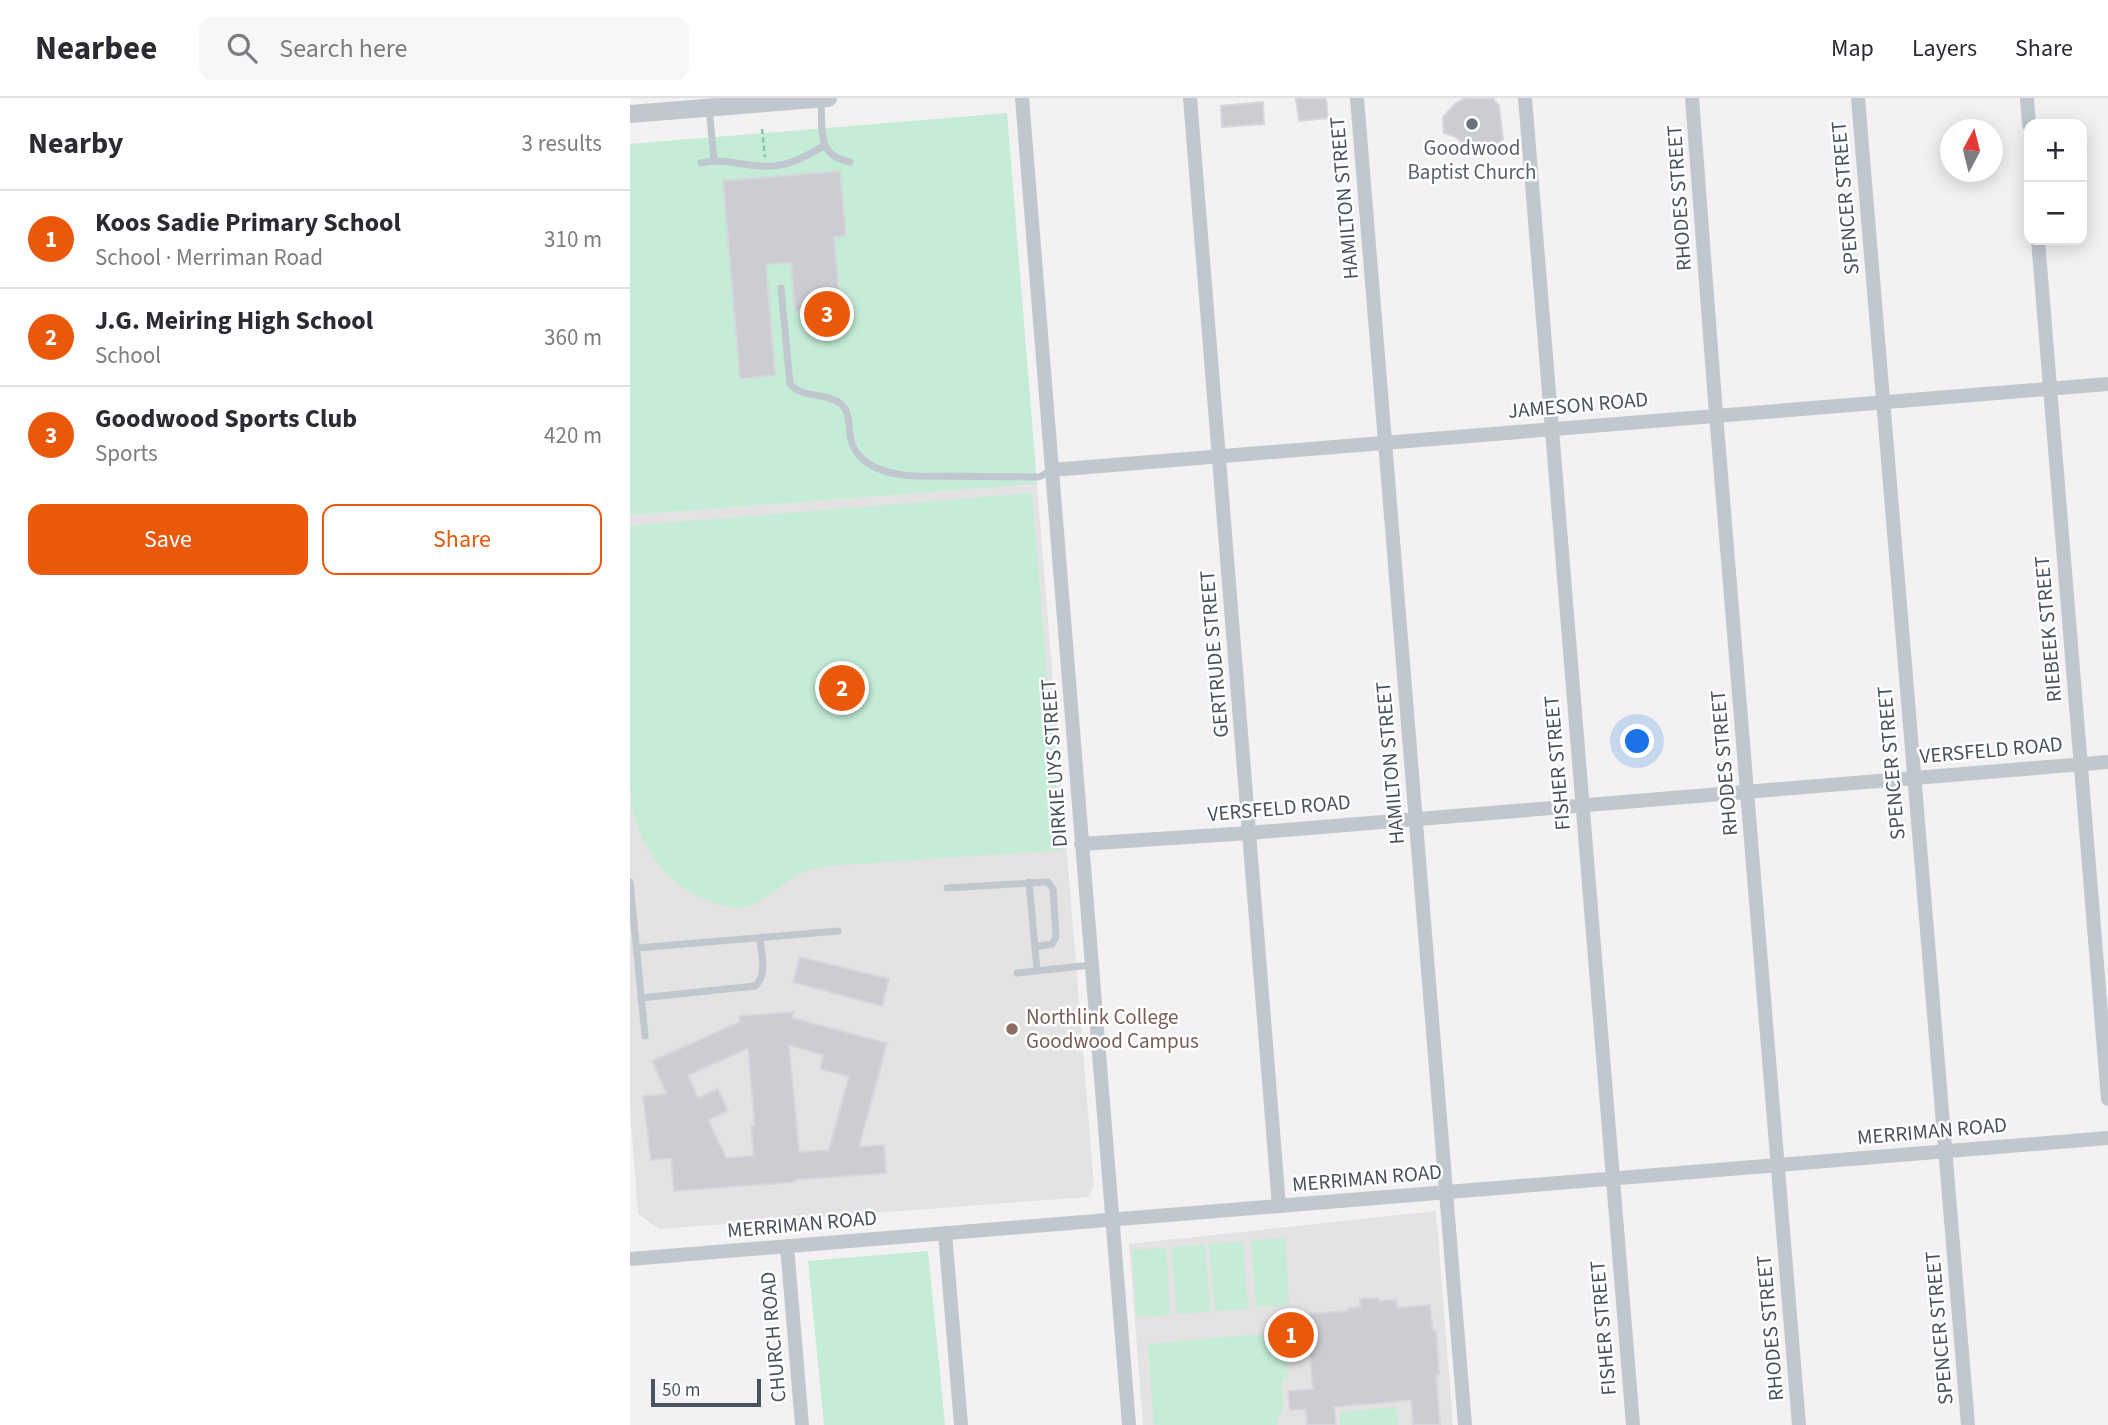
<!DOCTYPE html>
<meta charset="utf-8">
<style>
body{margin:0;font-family:"Source Sans 3",sans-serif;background:#f7f7f7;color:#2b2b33}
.controls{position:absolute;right:21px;top:21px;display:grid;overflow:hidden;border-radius:14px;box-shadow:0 4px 18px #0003}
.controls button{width:63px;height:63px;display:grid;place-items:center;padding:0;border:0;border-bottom:2px solid #e1e1e2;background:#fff;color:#2b2b33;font:35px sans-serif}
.compass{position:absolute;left:1310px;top:21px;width:63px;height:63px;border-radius:50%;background:#fff;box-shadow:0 4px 18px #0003;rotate:7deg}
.scale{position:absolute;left:21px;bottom:18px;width:110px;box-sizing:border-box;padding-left:7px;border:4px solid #4a535d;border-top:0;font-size:19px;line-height:24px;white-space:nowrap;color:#4a535d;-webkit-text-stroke:5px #fff;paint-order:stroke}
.you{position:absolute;left:1008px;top:644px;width:24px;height:24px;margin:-18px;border:5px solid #fff;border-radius:50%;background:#1a73e8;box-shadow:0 0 0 10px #1a73e833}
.badge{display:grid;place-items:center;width:46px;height:46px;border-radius:50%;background:#ea580c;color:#fff;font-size:23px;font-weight:700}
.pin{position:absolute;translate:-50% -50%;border:4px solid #fff;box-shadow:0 2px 7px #0006}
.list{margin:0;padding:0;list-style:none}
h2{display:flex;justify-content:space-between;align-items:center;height:91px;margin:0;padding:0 28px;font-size:30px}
h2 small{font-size:23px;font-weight:400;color:#7c7c81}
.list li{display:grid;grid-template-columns:46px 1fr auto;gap:21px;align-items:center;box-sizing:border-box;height:98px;padding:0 28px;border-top:2px solid #e1e1e2}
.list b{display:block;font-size:26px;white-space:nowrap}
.list p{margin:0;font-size:23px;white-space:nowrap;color:#7c7c81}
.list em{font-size:23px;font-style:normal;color:#7c7c81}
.actions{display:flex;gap:14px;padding:21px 28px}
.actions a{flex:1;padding:16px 0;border:2px solid #ea580c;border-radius:14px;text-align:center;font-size:24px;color:#ea580c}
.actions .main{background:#ea580c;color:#fff}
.icon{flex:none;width:38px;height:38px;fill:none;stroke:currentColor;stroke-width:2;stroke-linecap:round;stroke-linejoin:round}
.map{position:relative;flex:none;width:1478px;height:1327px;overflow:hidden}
header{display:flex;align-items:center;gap:42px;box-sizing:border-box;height:98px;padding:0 35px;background:#fff;border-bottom:2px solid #e1e1e2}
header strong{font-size:33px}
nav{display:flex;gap:38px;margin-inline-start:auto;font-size:24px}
.search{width:490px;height:63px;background:#f7f7f7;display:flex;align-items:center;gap:18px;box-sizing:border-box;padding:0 24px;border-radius:14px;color:#7c7c81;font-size:26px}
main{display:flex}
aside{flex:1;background:#fff}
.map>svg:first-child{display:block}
.education{fill:#e4e2e2}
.green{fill:#c4ecd7}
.building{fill:#cbcdd3;stroke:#d6d7dc;stroke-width:2;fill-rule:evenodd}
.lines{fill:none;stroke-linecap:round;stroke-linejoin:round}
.path{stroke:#7fc7a9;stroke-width:2.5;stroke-dasharray:5 3.5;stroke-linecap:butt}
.service{stroke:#c0c7ce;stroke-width:7}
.minor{stroke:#c0c7ce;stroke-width:14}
.tertiary{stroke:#c0c7ce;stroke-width:18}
.worship-dot{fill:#6b7280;stroke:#fff;stroke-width:2.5}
.education-dot{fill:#8d6e63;stroke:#fff;stroke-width:2.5}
.labels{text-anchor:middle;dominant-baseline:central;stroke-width:5;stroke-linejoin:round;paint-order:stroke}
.worship-label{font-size:21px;fill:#5b616d;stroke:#fff}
.street-label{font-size:21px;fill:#4a535d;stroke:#fff}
.education-label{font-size:21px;fill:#785e54;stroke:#fff;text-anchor:start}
</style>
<header>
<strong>Nearbee</strong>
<div class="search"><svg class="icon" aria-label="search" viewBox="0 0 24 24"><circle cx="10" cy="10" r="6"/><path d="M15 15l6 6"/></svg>Search here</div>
<nav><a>Map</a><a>Layers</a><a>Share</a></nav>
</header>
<main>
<aside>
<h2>Nearby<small>3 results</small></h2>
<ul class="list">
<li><span class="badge">1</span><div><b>Koos Sadie Primary School</b><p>School · Merriman Road</p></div><em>310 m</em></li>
<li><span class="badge">2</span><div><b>J.G. Meiring High School</b><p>School</p></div><em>360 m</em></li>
<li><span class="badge">3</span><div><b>Goodwood Sports Club</b><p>Sports</p></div><em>420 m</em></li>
</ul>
<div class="actions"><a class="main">Save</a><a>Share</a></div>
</aside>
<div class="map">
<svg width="1478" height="1327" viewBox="0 0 1478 1327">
<rect width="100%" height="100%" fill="#f3f1f1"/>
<path class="education" d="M407,386L464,1088L458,1099L29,1131L8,1116L0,1010V417Z
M806,1113L823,1327H513L499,1146Z"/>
<path class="green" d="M377,15L407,386L0,417V46Z
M402,395L431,752L197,768C190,770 183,771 176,773C154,782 139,802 116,809C106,811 94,808 85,805C44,793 16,758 4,718C1,708 1,697 0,686V428Z
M655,1140L659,1207L626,1209L621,1142Z
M613,1144L618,1211L585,1213L579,1146Z
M575,1147L580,1214L547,1216L541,1149Z
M536,1150L540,1217L507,1219L502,1152Z
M298,1153L315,1327H194L178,1163Z
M655,1234L658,1280L652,1281L653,1313L647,1320V1327H524L518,1246Z
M766,1309L768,1327H710L709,1314Z"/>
<path class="building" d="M666,0H696L698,20L669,23Z
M836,0H863L869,8L873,41L863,52L851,47L836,50L826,39L814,35L813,19L826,5Z
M633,4L634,26L592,29L591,8Z
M210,73L216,138L204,139L210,209L165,213L161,165L136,166L145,277L110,281L93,83Z
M170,859L259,881L252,908L163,884Z
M164,914L162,920L257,945L229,1049L254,1047L256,1075L165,1082V1084L44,1093L41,1060L21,1062L13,998L37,996L22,963L110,924L109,918ZM159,947L194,957L190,971L219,978L199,1052L169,1054ZM118,950L125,1028H121L124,1058L96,1060L78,1022L98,1013L88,991L68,1000L58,977Z
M748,1200V1203L766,1202L767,1210L800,1207L803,1233H806L809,1276L806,1277L810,1327H783L781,1302L704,1309L706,1327H677L676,1311L660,1312L658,1293L683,1291L676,1216L719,1213L718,1210L730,1209V1201Z"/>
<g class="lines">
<path class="path" d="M132,31L135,59"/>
<path class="service" d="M191,1C193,29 185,58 220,64
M79,10L84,62
M71,65C95,59 118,70 142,68C161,67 178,57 194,48
M151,190L160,286C173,301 195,294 210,305C222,314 217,332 222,345C230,370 262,377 285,378L409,379L422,372
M0,784L15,938
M399,784L407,872
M317,790L418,784L423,791L426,839L422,846L405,849
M7,850L208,833
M387,875L461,867
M11,900L125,888C138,877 131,856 130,840"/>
<path class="minor" d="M392,0L499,1327
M560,0L649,1108
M727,0L835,1327
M895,0L1003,1327
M1062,0L1086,316L1169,1327
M1228,0L1338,1327
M1397,0L1399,27
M1408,142L1478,1001
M422,372L1478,286
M451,746L619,735L1478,664
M315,1135L331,1327
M157,1148L172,1327
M0,1161L1478,1040"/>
<path class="tertiary" d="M0,16L198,0"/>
</g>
<circle class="worship-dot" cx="842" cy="26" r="7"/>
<circle class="education-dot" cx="382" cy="931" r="7"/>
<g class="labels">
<g class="worship-label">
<text x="842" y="50">Goodwood<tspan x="842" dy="24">Baptist Church</tspan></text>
</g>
<g class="street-label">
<text transform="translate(714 100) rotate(-95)">HAMILTON STREET</text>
<text transform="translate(1049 100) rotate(-94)">RHODES STREET</text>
<text transform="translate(1215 100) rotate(-95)">SPENCER STREET</text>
<text transform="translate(948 307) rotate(-5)">JAMESON ROAD</text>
<text transform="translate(1418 531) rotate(-95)">RIEBEEK STREET</text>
<text transform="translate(584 556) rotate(-95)">GERTRUDE STREET</text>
<text transform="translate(1361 652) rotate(-5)">VERSFELD ROAD</text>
<text transform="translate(424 665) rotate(-94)">DIRKIE UYS STREET</text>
<text transform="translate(760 665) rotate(-95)">HAMILTON STREET</text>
<text transform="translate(927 665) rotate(-95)">FISHER STREET</text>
<text transform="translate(1094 665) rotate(-95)">RHODES STREET</text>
<text transform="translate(1261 665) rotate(-95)">SPENCER STREET</text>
<text transform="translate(649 710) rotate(-5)">VERSFELD ROAD</text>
<text transform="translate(1302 1033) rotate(-5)">MERRIMAN ROAD</text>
<text transform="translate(737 1080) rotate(-5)">MERRIMAN ROAD</text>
<text transform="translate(172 1126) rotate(-5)">MERRIMAN ROAD</text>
<text transform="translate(973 1230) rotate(-95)">FISHER STREET</text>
<text transform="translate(1140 1230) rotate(-95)">RHODES STREET</text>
<text transform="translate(1309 1230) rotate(-95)">SPENCER STREET</text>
<text transform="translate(143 1239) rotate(-95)">CHURCH ROAD</text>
</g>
<g class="education-label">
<text x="396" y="919">Northlink College<tspan x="396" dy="24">Goodwood Campus</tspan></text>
</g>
</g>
</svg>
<div class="controls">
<button>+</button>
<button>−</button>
</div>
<svg class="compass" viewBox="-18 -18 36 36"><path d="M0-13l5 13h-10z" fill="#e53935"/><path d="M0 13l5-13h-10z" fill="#7c7c81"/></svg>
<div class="scale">50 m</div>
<div class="you"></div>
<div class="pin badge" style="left:661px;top:1237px">1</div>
<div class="pin badge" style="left:212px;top:590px">2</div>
<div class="pin badge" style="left:197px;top:216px">3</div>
</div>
</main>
